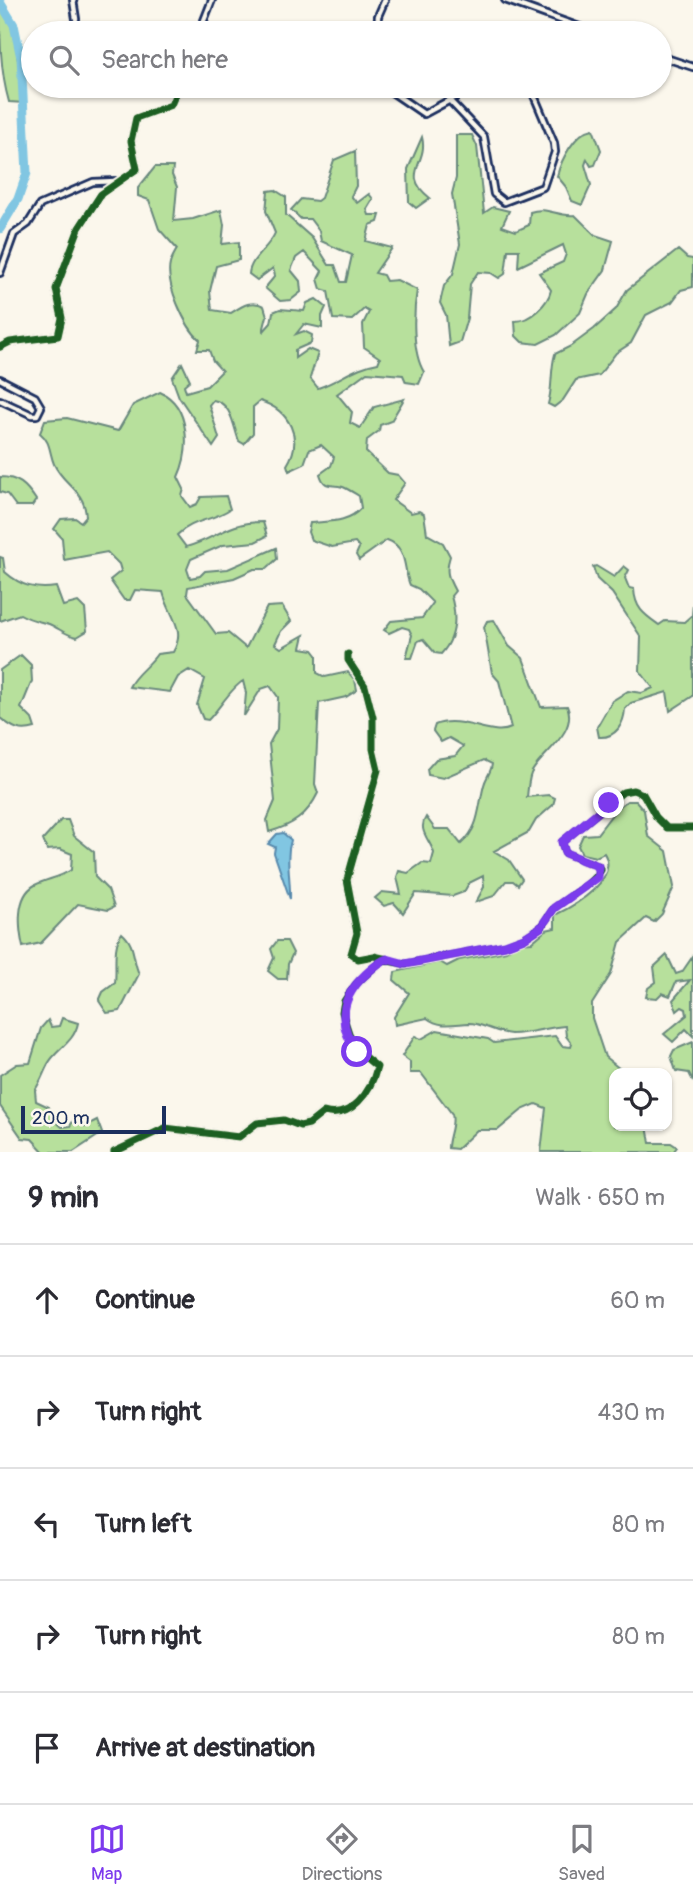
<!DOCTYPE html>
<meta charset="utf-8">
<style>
body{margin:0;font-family:Pangolin,sans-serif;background:#f7f7f7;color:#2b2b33}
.controls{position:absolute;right:21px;bottom:21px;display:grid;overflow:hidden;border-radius:14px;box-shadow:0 2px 5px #0004}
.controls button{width:63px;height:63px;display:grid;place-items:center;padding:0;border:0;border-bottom:2px solid #e1e1e2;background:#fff;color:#2b2b33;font:35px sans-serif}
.scale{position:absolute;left:21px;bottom:18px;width:145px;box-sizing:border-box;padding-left:7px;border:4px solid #1b2f5e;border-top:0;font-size:19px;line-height:24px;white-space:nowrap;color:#1b2f5e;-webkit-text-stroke:5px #fbf7ec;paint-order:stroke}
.stop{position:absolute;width:21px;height:21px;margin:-16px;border:5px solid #7c3aed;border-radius:50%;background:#fff}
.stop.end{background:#7c3aed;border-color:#fff;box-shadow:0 2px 7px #0008}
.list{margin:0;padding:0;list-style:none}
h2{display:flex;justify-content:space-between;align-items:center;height:91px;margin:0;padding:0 28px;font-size:30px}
h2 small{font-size:23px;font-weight:400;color:#7c7c81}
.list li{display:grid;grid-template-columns:46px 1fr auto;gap:21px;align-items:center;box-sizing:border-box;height:112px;padding:0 28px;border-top:2px solid #e1e1e2}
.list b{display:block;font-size:26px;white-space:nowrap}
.list em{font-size:23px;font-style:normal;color:#7c7c81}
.icon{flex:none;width:38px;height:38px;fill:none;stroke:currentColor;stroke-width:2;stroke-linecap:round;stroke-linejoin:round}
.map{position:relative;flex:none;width:693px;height:1152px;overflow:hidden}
.search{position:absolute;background:#fff;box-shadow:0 2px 5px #0004;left:21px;right:21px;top:21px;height:77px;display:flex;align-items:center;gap:18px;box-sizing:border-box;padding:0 24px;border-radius:38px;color:#7c7c81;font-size:26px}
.sheet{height:651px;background:#fff}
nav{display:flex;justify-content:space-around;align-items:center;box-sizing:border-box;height:98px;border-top:2px solid #e1e1e2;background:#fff;font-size:19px;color:#7c7c81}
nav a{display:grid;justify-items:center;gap:4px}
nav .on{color:#7c3aed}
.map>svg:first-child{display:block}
.green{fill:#b7e09c;stroke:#69887d;stroke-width:2}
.water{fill:#81c6e2;stroke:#588aad;stroke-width:2}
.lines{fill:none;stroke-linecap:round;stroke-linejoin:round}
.river{stroke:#81c6e2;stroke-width:9}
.street-casing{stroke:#1b2f5e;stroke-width:10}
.street{stroke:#fbf7ec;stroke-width:4.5}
.cycleway-casing{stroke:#fbf7ec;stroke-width:11}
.cycleway{stroke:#1b5e20;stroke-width:7}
.route{stroke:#7c3aed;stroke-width:9}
</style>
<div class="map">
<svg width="693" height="1152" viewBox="0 0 693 1152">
<rect width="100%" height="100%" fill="#fbf7ec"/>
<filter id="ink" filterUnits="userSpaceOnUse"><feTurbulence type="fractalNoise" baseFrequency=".0143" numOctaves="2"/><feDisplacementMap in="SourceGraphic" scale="14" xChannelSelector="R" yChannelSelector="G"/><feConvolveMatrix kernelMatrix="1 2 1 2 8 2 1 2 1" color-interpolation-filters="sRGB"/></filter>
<g filter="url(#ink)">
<path class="green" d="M0,5L13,25L24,103L9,102C0,71 0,38 0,5Z
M593,129L601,150L595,165L591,166L587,159L585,165L591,185L582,205L572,201L566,187L557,176C561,160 575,132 593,129Z
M456,135H472L477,146L484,213L493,207L509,211L502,226L516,231L529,225L530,212C547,206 557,217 575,215L595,235L613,241L605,270L588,294L580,313L556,335L538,344L522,342L516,336L515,321C530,321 548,304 551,290L539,273L563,262L566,254L563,245L518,267L519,250H508L505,274L499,278L491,273L478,272L470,284L467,318L460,342L449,346L446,315L440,303L444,286L453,274L460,244L452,194L456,178Z
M422,137C429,163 399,174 430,198L416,208L409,202L408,169Z
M355,151L356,186L351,196L357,203L369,194L373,199L367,209L369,215H380L378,222L370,225L366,241L392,248L375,273L383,275L386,281L397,280L417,290C413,313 412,353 424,372L419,384L406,382L403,375L367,372L337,394L352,412L350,423L360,428L374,407L404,399L391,421L380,425L379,431L367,440L366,452L388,473L398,475L405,483L393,500L411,513L419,511L424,514L427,534L443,543L450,556C445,571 448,578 455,591L451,596C457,617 456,638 441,654L435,653L423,639L418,641L412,658H406L412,635L409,629L402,627L389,633L384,630L391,621L422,618L433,603L419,589L410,585C403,570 408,547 387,540L359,560L356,555L359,548L355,543L332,547L311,540L308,532L310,523C329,521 348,523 361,508L359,496C354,493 348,489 343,487C331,483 325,490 320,474L331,466L334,457L321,445L309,450L304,464L289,471L287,465C304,438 289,410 260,401L253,407V433L244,444L239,441C233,426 232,403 213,400L209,405L219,438L213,447L179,397L172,378L182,363L190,380L184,385L186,392L207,386L222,371L213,361L209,350H197L200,340C185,327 165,283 170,264C171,259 175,253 177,249L159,229L149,200L138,196V188L155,167H173L172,175L177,187L174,221L193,219L221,210L224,225L222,244L239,242V260L216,266L210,291L212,310L231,313C242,306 252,299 264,306L267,316L263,332L271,323L273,312L280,309L304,311L307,303L316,299L326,307L322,316V328L304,324L296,334L304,331L312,335L311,343L295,350V358L308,349L318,353L310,378L318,388C341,380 354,367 378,363L380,358L364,347L363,324L369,312L364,309L352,320L333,319L328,291L321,289L318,279L322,271L304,252L296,258L291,270L300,281L301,292L291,300L280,301L265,288L275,276L273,268L257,280L249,274C250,258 269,248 275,233L266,211L268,191L275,190L286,197V215L312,238L329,265H335L341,282H346L352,255L321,241L319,231L310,219H301L291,210L301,199L317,201L321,198L334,160Z
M678,250L687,258L693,259V287L681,290L672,302L646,315L631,343L616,353L599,375L576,380L563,400L554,407L548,404C553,387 550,371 555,354L571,346L594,329L616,309L627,290Z
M160,392C191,406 190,451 178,477L184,489L182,496L190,507L197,504L201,497L226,496L230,509C213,521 193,519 177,535L186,547C217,539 226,522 263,522L267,536L255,542L223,545L191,559L187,569L190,578L200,576L205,571L228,569L276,548L277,559L266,569H254L234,578L188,587L187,594L216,634L228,633L246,648L267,607L282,606L291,621L281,631L275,644L281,648L304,635L301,648L313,650L317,655V673L325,677L348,672L355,680L357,690L346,697L319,703L315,784L318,793C307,816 293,825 269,832L267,820L275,801L269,744L277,729L278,697L270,686L261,689L244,716L246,693L243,681C231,688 219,709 208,720L203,719L197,705L205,679L189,670L178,677L170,692L129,687C135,674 149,666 157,654L173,652C187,629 169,616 163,592L135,590L130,600H124L110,580L121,571L119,564L107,552L64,560L62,538L54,529L61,519L75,518L81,522L86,516C84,488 64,486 54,464C49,452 51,442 40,433L45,420L67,418L118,431L133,405Z
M0,477C18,477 26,485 36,500L32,506H16L7,494L0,492Z
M0,557L3,558L5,572C21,586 35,590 56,587L63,606L78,602L85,609L87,631L77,637C65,635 59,628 49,624C38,621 30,620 20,614L0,621Z
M596,566L614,577L624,566L629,570L625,578L629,588L634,589C635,609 645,615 659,625L665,621L684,622L692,615L693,604V696L670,711L667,692L631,703L625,709C624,724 616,738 599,737L597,727L612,701L628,691L642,693L653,688L640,671L641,637L612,593L597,579L593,567Z
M494,620L509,646L523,658L541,707L567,706C578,731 545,751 533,770C528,776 528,790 527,797L549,795L555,798L553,805L536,820L529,832L494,851L509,860L522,879L518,885L513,881H506L494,896L476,902L484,887L483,876L469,883L464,892L453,896L416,893L403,913L394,903L384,906L375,898L382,892L401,894L397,877L399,871L408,873L422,863L431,864L434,853C430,840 417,830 426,817L435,829H449L461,844C480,828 478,807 484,785C486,777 491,773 492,764L484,760L443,778L428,775L427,769L436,759L455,756L463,746L449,738L441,742L433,731L435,725C461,714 492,738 511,728L499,681L492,673L484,627L487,621Z
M21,655L31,665L32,681L21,708L32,719L35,728C19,733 12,727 0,718V670Z
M627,801H636L644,810L648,836L667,851L674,887L662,914L654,922L646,918L620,942L611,974L592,1004V1018L605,1057L625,1073H614V1126H647L650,1143H671L677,1147L673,1152H541L546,1108L536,1104L522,1110L498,1130H477L457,1149L448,1148C448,1136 455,1125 452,1114L421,1073H410V1062L402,1056L415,1036L421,1039L437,1030L488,1039L494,1043L555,1036L562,1046L571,1047L572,1044L566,1036L565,1026C547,1027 529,1034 511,1034C496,1033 482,1023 469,1023C453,1024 440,1028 427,1018L395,1025L394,1017L409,993L394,980L395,972L440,962L447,966L459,960L506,951L518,943L532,942L546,930L555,928V915C576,905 620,879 604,853L596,857L582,854L578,846L583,835L597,834L617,808Z
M61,820H68L74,836L94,852L95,877L108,890L114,907L108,910L78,904L41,943L23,947C19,929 15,896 35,885C46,879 59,878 71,870L72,854L60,849L47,850L43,840Z
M122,933C136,945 132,959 139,974L120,1011L107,1013L99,1001L103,992L115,983C117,967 112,946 122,933Z
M277,941H287L293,953L288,964L287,979H278L268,971L274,958L271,949Z
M667,955L676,974L682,972L693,956V1036L686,1029L673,1042L664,1034L687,1015L686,1009L682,1007L677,1011L673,1000L690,980L676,982L670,996L662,993L657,998L646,997L648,988L656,982L654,967Z
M62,1018L78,1023C74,1043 56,1049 48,1064C43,1074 41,1081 35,1090L36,1101L49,1107L55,1121L62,1127L70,1126L75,1118L85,1126L97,1120L102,1133L73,1152H44L32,1139L22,1138L0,1106V1075L17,1064L30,1063L41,1028L48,1020L51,1027L59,1026Z
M693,1042V1081L689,1073L676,1071L671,1056L674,1050Z"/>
<path class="water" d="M283,833L291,840C285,859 291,880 290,899L274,853L275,847L268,844L277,834Z"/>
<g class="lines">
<path class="river" d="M0,2L14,25L21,58L27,173L18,199L0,229"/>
<g class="street-casing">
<path id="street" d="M73,0L76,19
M505,0L596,33
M199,33L212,0
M377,33L378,16L385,0
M564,33L569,23
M660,56L693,67
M383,86L424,114L476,86
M450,101L484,137L494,194L504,202L543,187L555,152L554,143L530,86
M0,273L14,234L28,224L40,205L93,182L116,181
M0,347L10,342L58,336L62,318L56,289L79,228L101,194L137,169L131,141L136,118L171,105L179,86
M0,379L35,397L41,407L37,415H32L0,400
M348,654V660L365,686L373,717V749L378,770L347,880L357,933L351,954L358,959L374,956L386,959
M114,1152L165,1128L239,1137L257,1123L284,1120L300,1126L309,1124L324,1112C351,1120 371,1092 377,1067L354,1048L342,1012L344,1001L356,984L382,960L405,964L505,945L524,938L541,927L554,908L588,884L601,870L598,866L565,853L562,842L623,792L633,790L643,794L656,817L667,828H693"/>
</g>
<use href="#street" class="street"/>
<g class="cycleway-casing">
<path id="cycleway" d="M0,347L10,342L58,336L62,318L56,289L79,228L101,194L137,169L131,141L136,118L171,105L179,86
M348,654V660L365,686L373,717V749L378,770L347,880L357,933L351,954L358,959L374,956L387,959
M114,1152L165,1128L239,1137L257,1123L284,1120L300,1126L309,1124L324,1112C351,1120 371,1092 377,1067L354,1048L342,1012L344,1001L356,984L382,960L405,964L505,945L524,938L541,927L554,908L588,884L601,870L598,866L565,853L562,842L623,792L633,790L643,794L656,817L667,828H693"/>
</g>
<use href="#cycleway" class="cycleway"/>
</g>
</g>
<g class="lines" filter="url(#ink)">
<path class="route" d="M357,1052C337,1024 340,998 365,975C372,969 378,962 387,959L405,964L505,945L524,938L541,927L554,908L598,877V866L565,853L562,842L609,803"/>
</g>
</svg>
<div class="controls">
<button><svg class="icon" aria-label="locate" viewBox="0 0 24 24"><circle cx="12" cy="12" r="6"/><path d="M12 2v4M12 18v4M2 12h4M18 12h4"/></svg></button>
</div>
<div class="scale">200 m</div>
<div class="stop" style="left:357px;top:1052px"></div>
<div class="stop end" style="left:609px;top:803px"></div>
<div class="search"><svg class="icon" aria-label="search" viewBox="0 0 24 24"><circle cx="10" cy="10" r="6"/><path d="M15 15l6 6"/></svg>Search here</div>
</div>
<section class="sheet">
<h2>9 min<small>Walk · 650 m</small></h2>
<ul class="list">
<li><svg class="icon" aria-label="ahead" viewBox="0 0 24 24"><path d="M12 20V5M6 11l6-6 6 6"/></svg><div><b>Continue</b></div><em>60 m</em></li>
<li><svg class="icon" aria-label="right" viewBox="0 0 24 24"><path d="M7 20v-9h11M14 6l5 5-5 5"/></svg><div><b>Turn right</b></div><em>430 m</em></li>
<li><svg class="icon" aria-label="left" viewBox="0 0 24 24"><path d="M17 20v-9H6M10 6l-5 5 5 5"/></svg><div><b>Turn left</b></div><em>80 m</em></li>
<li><svg class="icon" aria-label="right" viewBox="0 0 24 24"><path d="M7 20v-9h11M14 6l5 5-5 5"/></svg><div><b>Turn right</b></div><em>80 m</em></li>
<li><svg class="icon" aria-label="arrive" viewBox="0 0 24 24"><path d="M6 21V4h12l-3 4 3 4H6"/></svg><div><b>Arrive at destination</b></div></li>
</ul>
</section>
<nav>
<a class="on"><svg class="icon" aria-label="map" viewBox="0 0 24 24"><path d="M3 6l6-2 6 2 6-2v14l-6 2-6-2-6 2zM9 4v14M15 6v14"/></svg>Map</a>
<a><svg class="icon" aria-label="directions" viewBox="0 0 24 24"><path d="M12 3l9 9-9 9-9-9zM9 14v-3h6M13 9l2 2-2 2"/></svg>Directions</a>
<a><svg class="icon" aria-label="saved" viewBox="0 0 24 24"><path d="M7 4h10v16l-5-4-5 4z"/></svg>Saved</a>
</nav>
